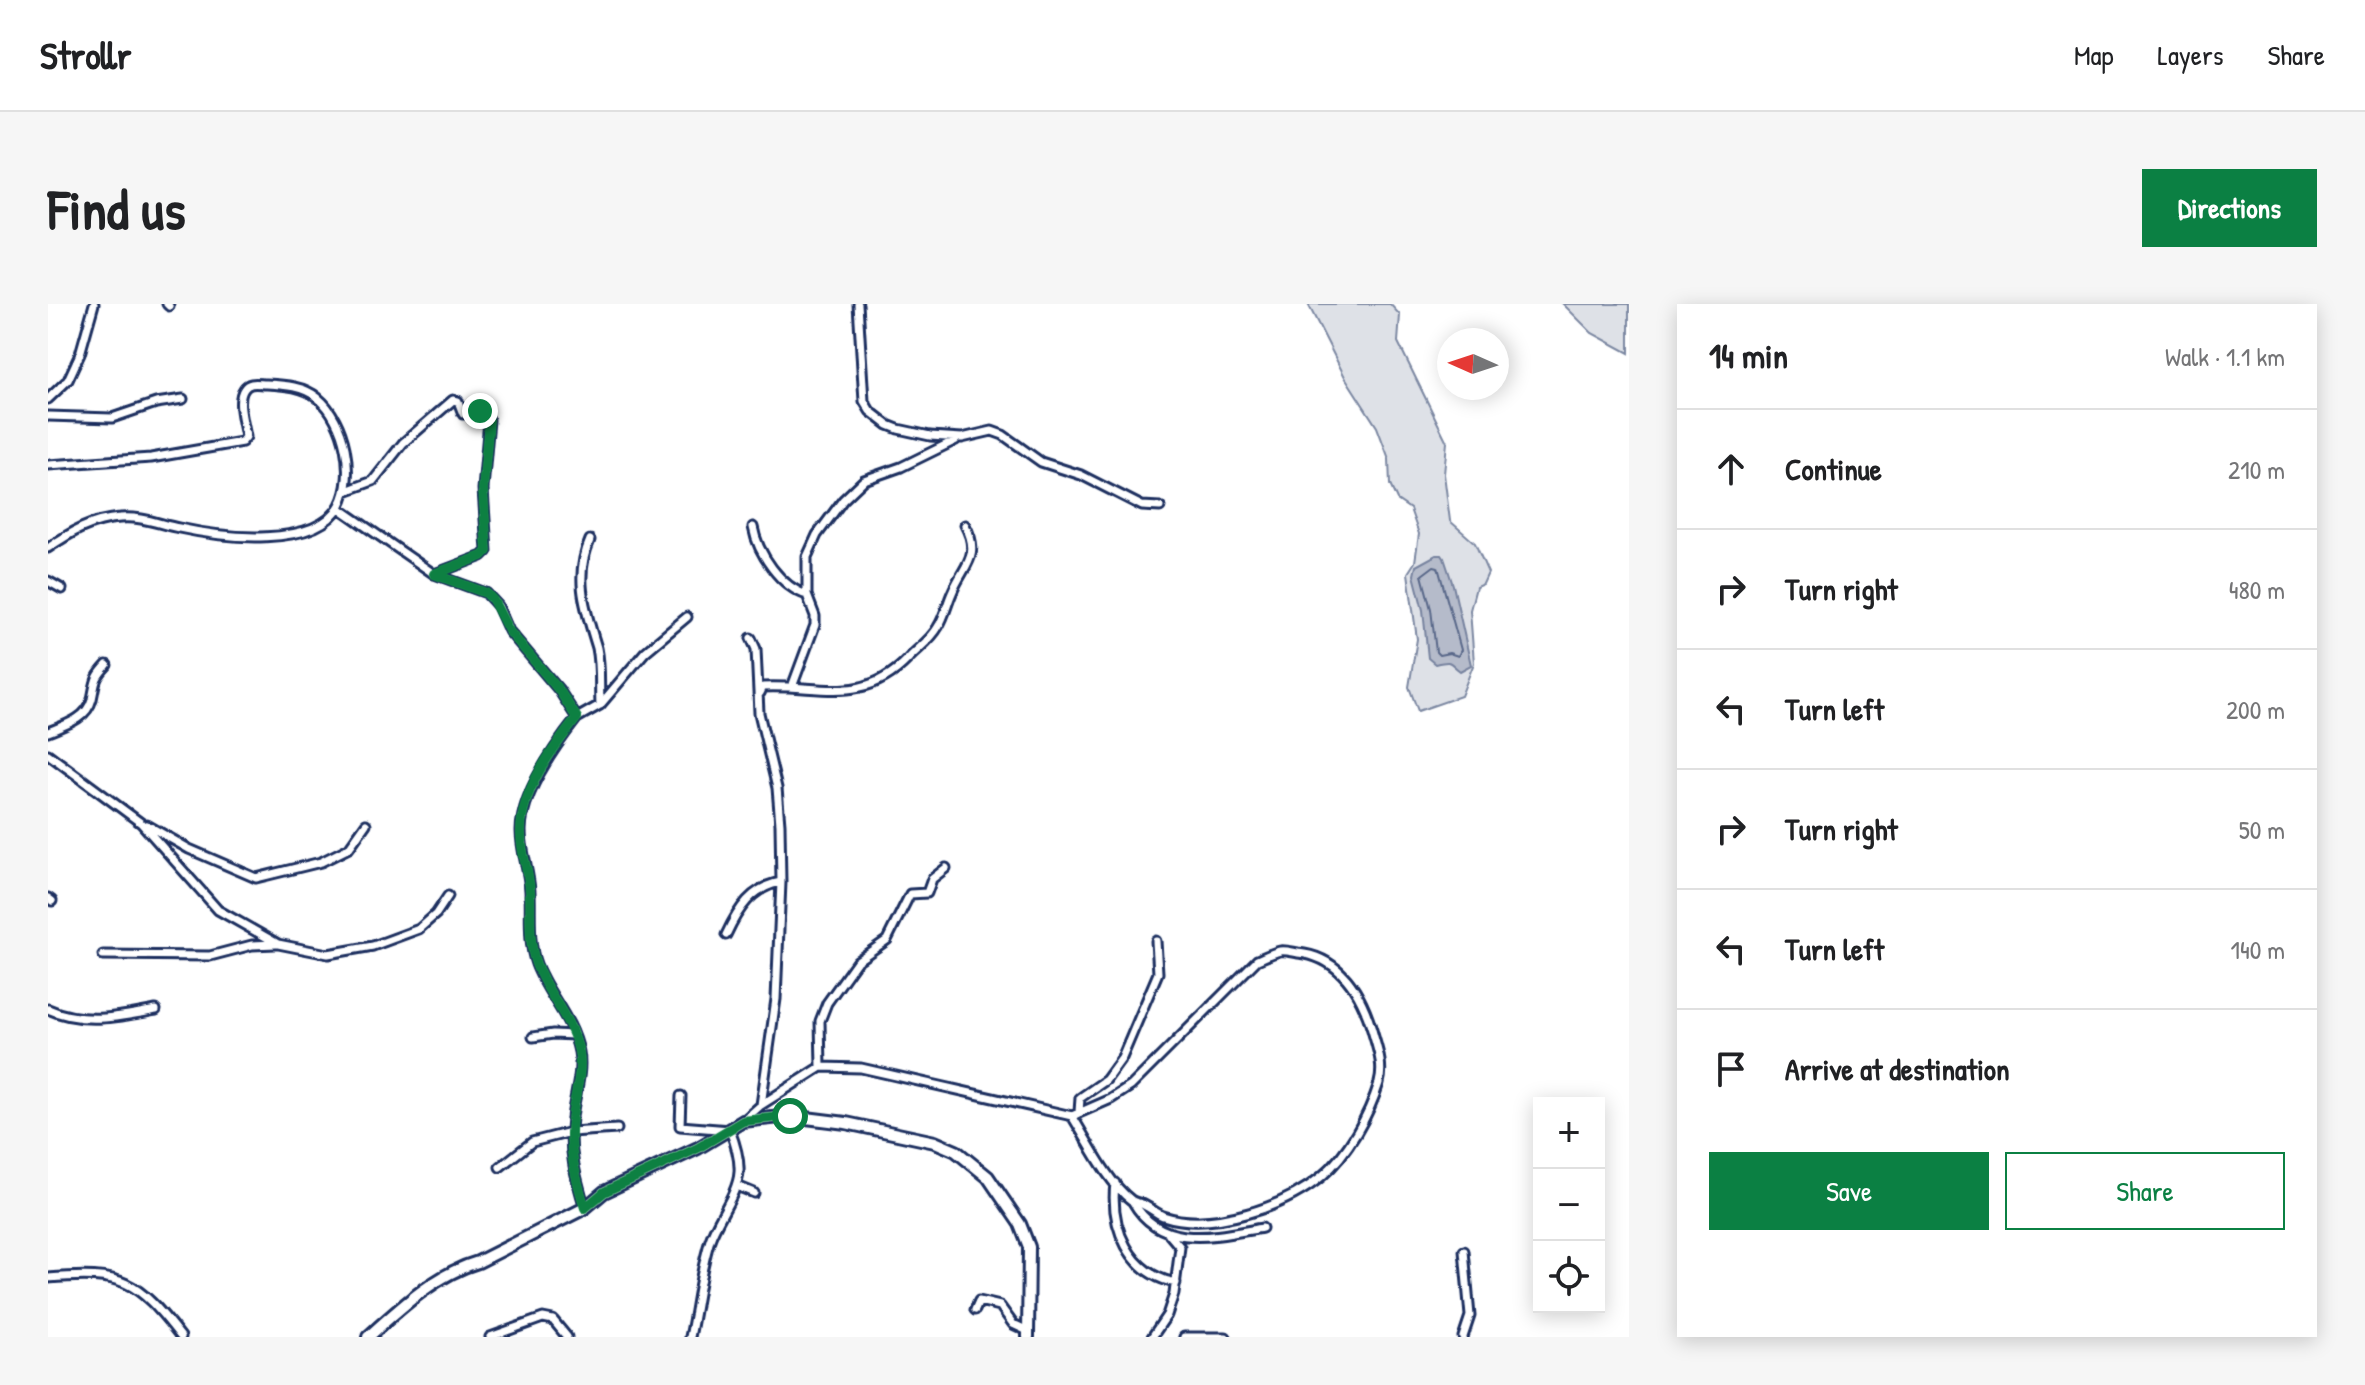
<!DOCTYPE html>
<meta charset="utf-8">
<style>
body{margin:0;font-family:"Patrick Hand",sans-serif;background:#f6f6f6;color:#202124}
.controls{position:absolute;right:24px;bottom:24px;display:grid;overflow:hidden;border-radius:0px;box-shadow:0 4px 20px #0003}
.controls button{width:72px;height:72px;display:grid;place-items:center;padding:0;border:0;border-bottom:2px solid #e0e0e0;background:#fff;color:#202124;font:40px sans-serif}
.compass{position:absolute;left:1389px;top:24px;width:72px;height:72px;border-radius:50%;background:#fff;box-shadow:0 4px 20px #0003;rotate:273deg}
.stop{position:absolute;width:24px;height:24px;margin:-18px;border:6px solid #0b8043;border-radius:50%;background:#fff}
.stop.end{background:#0b8043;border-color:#fff;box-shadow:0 2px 8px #0008}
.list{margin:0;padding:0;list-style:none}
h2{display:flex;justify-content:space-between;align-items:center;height:104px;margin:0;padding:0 32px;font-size:34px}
h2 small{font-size:26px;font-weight:400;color:#757577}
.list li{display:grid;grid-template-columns:52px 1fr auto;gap:24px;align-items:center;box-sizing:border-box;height:120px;padding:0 32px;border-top:2px solid #e0e0e0}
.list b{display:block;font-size:30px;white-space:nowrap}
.list em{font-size:26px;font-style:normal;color:#757577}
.actions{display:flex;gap:16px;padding:24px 32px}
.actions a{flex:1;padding:18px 0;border:2px solid #0b8043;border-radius:0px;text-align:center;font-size:28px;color:#0b8043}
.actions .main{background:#0b8043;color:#fff}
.icon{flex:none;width:44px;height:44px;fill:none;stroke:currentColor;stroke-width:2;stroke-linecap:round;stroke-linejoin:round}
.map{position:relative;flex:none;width:1581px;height:1033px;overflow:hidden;border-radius:0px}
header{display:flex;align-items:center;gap:48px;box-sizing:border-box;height:112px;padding:0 40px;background:#fff;border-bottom:2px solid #e0e0e0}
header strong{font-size:38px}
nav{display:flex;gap:44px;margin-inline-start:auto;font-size:28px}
.intro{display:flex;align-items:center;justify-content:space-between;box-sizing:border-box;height:192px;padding:0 48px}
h1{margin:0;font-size:56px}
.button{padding:20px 36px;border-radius:0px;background:#0b8043;color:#fff;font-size:28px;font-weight:700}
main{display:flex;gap:48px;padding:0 48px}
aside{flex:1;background:#fff;border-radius:0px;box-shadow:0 4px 20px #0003}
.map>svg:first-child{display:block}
.green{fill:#dee1e7;stroke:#7c88a2;stroke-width:2}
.water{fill:#b5bbca;stroke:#77839f;stroke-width:2}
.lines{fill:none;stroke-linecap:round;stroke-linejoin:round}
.shore{stroke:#596789;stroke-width:2}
.minor-casing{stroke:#1b2f5e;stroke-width:13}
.secondary-casing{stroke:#1b2f5e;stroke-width:16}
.minor{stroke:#fff;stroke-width:7}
.secondary{stroke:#fff;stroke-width:10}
.route{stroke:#0b8043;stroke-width:10}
</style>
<header>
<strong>Strollr</strong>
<nav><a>Map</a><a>Layers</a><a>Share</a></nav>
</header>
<div class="intro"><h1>Find us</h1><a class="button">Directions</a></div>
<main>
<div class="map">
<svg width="1581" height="1033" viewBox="0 0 1581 1033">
<rect width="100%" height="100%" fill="#fff"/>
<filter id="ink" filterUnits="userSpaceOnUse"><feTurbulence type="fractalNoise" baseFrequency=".0125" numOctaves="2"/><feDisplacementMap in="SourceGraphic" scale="16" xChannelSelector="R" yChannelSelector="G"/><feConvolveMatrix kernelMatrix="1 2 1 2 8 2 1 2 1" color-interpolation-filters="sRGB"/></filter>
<g filter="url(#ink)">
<path class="green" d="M1260,0H1342L1352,11L1350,38L1399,138L1396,170L1402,217L1427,239L1440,269L1435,280L1428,283L1422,306L1426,359L1413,392L1370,407L1361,383L1369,335L1360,269L1367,258L1371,230L1362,205L1349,196L1342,181L1341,155L1329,123L1297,73Z
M1515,0H1581V49L1544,29Z"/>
<path class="water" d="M1388,251H1394L1396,254L1405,281L1423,361L1412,367C1400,358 1405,356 1387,360L1380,354L1375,306L1366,271L1368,262Z"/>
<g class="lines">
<path class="shore" d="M1386,262L1390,263L1413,346L1410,352L1401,349L1391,351L1388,348L1383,305L1374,271Z"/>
<g class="minor-casing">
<path id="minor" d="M119,0L121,2
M810,0L816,97L822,107L840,121L850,125L882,132L914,134L944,127L955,131L993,158L1033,171L1094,202L1112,203
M0,95L20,76L32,50L46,0
M0,112L64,114L108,99L135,95
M0,161L103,154L194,138L198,133C196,120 188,96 196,85C201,77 210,80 218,80C236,81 256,82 270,94C297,116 308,171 292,201C268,246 172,233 131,224C111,220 93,212 72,214C44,216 23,228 0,244
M298,187L325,177L355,139L405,96L410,97L415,110L438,108L441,116L435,185L439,247L434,252L386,270
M291,204L386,270L438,289L450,302L461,327L511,386L529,414C507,442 473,489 473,527C473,547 481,567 482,587C483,610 480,638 488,660C499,690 525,715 531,748C535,769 526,793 524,814C520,846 528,874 537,904
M705,223C710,250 733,283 759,291
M542,236C525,274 538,307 549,344C553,362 551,382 552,401
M0,277L14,285
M703,334L708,345L711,409L729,484L732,520L733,578L728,695L713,801
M744,383L767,321V312L759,291V253L769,231L795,196L816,176L853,163L908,136
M712,389L715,383C772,380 815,402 860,355C870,344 883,336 890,323C897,312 899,300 904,289C915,261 934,253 917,221
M529,414L552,401L597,348L639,313
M0,428C17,421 39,415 44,395C48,377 46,375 59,361
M0,450L93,519L170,606L230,640L280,650L325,642L371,625L388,610L400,592
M99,521L141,545L208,574L273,558L301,544L318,520
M0,594L4,597
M678,631C690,605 704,583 733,578
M55,651L162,652L204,641L228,640
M0,705C35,721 72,713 108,706
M485,733L505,730L526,731
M773,763L772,717L779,699L809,657L839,636L862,590L879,589L884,575L898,564
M633,792L632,822L682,826C687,839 692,854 691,868C690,889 669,915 662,936C652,967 649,1001 642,1033
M1031,808L1032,794L1058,776L1074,754L1110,669L1108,637
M695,817L713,801L773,763L813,764L1024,812C1040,837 1059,878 1083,896C1087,899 1089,898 1094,900C1101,903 1108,909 1115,912C1163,928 1237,903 1274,872C1300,850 1321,811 1331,779C1336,761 1329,744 1324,726C1313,689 1292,653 1250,649C1244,648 1237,646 1232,647C1224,649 1216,653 1209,656L1083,782L1063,795L1024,812
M452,863L484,838L523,828L569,825
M1067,879C1062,923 1081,970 1128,979
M687,885L689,882L706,889
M1085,898C1113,947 1168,932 1214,924
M0,974C75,968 88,975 133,1033
M927,1006L931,997L952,1002L965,1020L980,1027
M442,1033L495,1014L505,1016L519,1033
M1104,1033L1119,1011L1126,990L1132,943L1121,930
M1136,1033H1178
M1415,1033L1422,1012L1416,947"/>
</g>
<g class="secondary-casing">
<path id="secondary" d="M320,1033C351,1005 388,970 430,958L537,904L556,888L650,844L695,817L742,812L798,819L887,838L908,847L940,873L972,920L981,943L980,1033"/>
</g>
<use href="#minor" class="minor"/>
<use href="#secondary" class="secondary"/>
</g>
</g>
<g class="lines" filter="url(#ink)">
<path class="route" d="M432,107L438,108L441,116L435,185L439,247L434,252L386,270L438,289L445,296L461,327L511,386L529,414C505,444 473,486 473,527C472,547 481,567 482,587C483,610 480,638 488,660C499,690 524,715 531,748C535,770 526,792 524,814C520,846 528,874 537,904L556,888L650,844L695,817L742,812"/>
</g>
</svg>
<div class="controls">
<button>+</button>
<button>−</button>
<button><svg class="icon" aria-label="locate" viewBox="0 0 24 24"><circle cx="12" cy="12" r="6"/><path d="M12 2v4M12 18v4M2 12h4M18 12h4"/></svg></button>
</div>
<svg class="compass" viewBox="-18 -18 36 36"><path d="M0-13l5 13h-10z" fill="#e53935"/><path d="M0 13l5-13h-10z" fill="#757577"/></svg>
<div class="stop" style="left:742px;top:812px"></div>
<div class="stop end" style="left:432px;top:107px"></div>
</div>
<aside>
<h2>14 min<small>Walk · 1.1 km</small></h2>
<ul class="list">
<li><svg class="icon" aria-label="ahead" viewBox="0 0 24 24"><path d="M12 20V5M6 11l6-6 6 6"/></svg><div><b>Continue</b></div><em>210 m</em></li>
<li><svg class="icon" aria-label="right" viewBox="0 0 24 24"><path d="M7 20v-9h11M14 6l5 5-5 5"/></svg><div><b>Turn right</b></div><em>480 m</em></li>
<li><svg class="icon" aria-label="left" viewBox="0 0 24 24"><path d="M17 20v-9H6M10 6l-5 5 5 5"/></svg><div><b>Turn left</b></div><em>200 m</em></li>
<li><svg class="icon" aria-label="right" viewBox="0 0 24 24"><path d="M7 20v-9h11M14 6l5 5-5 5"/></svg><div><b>Turn right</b></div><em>50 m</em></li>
<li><svg class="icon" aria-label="left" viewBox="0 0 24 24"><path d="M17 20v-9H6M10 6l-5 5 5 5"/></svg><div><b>Turn left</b></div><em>140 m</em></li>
<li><svg class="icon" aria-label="arrive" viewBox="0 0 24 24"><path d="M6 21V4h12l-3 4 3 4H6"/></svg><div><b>Arrive at destination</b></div></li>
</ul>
<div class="actions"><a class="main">Save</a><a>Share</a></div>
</aside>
</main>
